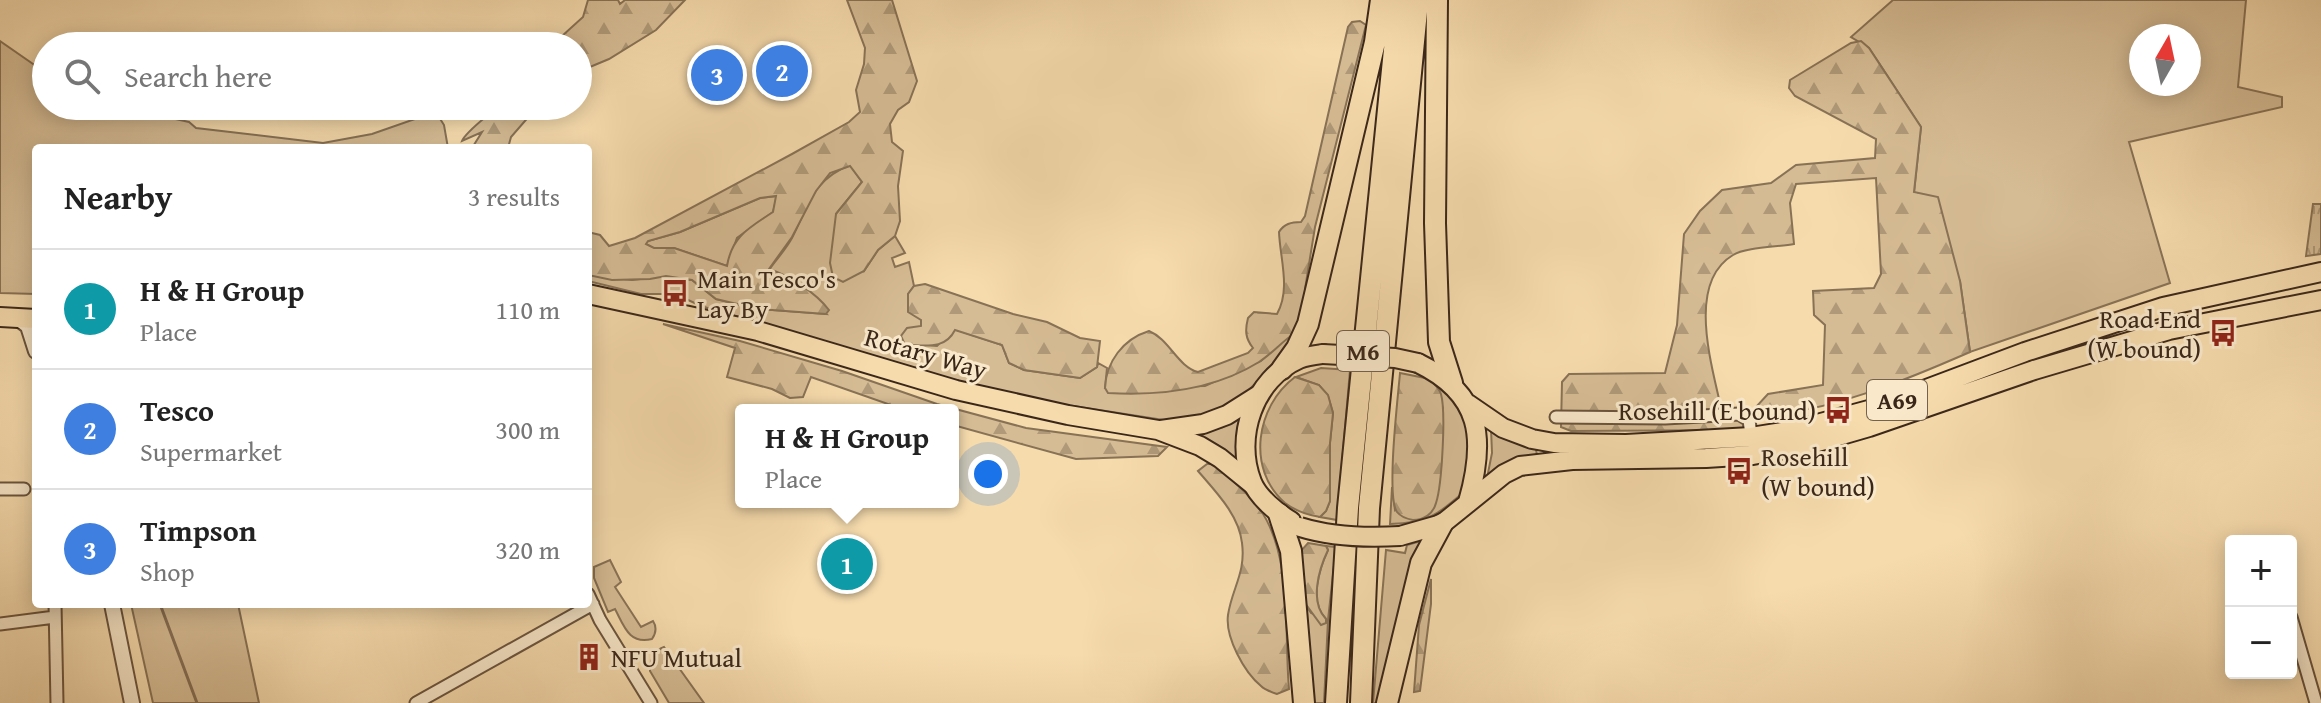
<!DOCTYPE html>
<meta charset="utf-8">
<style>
body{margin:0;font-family:"Gentium Book Plus",serif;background:#f2f2f2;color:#222}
.controls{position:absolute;right:24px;bottom:24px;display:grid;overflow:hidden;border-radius:8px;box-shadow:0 4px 20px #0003}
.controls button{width:72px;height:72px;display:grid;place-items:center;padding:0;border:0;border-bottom:2px solid #e0e0e0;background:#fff;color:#222;font:40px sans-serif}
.compass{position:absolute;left:2129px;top:24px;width:72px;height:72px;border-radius:50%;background:#fff;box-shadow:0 4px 20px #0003;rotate:9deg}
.you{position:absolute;left:988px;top:474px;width:28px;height:28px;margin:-20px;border:6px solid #fff;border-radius:50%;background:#1a73e8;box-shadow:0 0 0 12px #1a73e833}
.badge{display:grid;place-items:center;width:52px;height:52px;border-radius:50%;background:#db2777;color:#fff;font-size:26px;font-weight:700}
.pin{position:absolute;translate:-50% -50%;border:4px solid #fff;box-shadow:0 2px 8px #0006}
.popup{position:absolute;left:735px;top:404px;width:224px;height:104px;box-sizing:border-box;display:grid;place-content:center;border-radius:8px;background:#fff;filter:drop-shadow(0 2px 6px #0005);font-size:26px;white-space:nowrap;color:#767676}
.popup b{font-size:30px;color:#222}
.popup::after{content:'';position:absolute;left:50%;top:100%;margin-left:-16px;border:16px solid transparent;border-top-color:#fff}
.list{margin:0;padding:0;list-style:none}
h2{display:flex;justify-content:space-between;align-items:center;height:104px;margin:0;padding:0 32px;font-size:34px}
h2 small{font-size:26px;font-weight:400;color:#767676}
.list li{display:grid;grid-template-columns:52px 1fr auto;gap:24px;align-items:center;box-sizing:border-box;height:120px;padding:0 32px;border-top:2px solid #e0e0e0}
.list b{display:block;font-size:30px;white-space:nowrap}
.list p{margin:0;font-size:26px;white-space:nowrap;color:#767676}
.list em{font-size:26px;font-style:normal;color:#767676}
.icon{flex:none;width:44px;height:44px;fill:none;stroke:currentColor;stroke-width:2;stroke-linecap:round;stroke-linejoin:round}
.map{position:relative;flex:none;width:2321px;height:703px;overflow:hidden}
.search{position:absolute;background:#fff;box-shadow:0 4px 20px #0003;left:32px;top:32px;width:560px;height:88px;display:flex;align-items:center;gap:20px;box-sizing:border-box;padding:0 28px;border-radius:44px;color:#767676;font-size:30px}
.panel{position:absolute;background:#fff;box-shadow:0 4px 20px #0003;left:32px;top:144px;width:560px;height:464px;border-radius:8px}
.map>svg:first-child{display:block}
.green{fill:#d6bc94;stroke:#887256;stroke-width:2;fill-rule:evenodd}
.forest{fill:url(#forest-firs);stroke:#887256;stroke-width:2;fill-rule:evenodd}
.park{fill:url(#park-tufts);stroke:#887256;stroke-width:2}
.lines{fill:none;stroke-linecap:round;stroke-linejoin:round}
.stream{stroke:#856e54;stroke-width:3}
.minor-casing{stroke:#6a543e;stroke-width:15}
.tertiary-casing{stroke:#6a543e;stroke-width:18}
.primary-casing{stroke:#3b2719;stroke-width:22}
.trunk-casing{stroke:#3b2719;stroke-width:22}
.motorway-casing{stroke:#3b2719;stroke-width:24}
.minor{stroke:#f9e8ca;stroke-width:11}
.tertiary{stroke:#f9e8ca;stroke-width:14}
.primary{stroke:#f6dbad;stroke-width:18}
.trunk{stroke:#f6dbad;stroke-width:18}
.motorway{stroke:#f6dbad;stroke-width:20}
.trunk-bridge-casing{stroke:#3b2719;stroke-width:22;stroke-linecap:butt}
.trunk-bridge{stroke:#f6dbad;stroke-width:18}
.labels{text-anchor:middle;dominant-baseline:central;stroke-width:6;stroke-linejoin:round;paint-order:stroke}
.shield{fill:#f9e8ca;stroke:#74614e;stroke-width:2}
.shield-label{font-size:24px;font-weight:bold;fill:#3b2719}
.poi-label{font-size:26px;fill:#3b2719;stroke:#f9e8ca;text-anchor:start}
.street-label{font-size:26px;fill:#3b2719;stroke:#f9e8ca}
</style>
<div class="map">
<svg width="2321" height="703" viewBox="0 0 2321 703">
<defs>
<pattern id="forest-firs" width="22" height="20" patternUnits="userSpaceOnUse" patternTransform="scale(2)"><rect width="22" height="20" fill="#d6bc94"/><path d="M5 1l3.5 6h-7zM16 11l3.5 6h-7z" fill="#af9978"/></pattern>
<pattern id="park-tufts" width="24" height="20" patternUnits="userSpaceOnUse" patternTransform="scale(2)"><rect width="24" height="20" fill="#d6bc94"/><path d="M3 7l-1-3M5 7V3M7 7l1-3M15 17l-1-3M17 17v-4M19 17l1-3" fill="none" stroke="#af9978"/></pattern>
</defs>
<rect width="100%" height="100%" fill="#f6dbad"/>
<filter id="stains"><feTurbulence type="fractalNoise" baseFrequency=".0025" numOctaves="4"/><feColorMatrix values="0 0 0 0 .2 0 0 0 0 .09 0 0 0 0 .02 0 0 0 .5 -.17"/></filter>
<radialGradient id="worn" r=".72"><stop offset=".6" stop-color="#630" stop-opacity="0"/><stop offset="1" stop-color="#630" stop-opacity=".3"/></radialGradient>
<path class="green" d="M1893,0H2246L2238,87L2282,97V107L2129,142L2170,283L1970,352L1960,281L1914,193L1921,127L1869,48L1851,37ZM2141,36H2189V84H2141Z
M0,41L46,73V106H117L189,122L196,128L323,143L372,134L432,113L437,114L444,125L448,148H36V294L0,293Z
M850,165L862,182L836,214L864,271L878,250L895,236L905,253L892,258L895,267L909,262L914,286L908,294L921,320L924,345L937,346L954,329L1002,345L1009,363L1024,370L1080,378L1097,367L1098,363L1107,368L1105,388L1205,386L1261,361L1280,342L1298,331V340L1239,400L1183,423L1035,400L966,384L701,306L686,299L664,294H641L588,281V275L632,280L666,276L692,280L716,299L758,309L826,314L769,270C776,260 786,249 792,238C809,205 812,180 850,165Z
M777,196L773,212L737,238L727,266L674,248H653L646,244L648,241L680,232L760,198Z
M1321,368L1350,370L1337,520L1320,517L1326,511L1330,501V443L1333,413L1328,396L1319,385L1296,377Z
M1430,379L1472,414L1466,490C1438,515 1428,523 1390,524L1392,487L1395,510L1441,467L1443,408Z
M1245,412L1242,466L1219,446L1202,436L1203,432L1223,427Z
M1491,429L1535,444L1537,455L1487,478L1492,453Z
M1428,539L1381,703H1373L1386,550L1405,553L1407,545Z
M1326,546L1336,547L1328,620L1324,703H1313L1302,599L1311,613L1326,619C1309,602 1319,569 1328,550Z
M610,560L621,582L615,587L641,627L653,621C657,627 656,633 652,639C629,645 624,626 615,609L608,612L594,578V567Z
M131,604H238L259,703H153Z
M664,647L704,703H669L650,671C650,660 653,651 664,647Z"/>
<path class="forest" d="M588,0H618L620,4L625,0H685L656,30L609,59L578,72V46H551L583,17Z
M847,0H892L917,81L909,102L898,110L890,124L892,142L903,151L898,186L900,221L895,236L878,250L864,271L843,282L833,277L830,263L836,214L862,182L850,166L830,173L816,191L792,237L769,269C790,276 815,292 829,310L826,314L758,309L716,299L692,280L666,276L650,279L612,280L588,275V232L600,235L609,246L635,238L792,154L849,122L860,112L856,90L864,64L865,48ZM776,196L773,212C749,228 732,236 727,266L674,248H654L646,244L648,241L680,232L760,198Z
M1360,21L1366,25L1315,227L1305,289L1308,303L1298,331C1283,340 1273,353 1259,362C1214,390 1160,396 1108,393L1105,388C1106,362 1123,339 1149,331C1169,339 1178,367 1198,372L1248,353L1253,348C1245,338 1245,330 1248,318L1254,312L1277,314C1291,289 1280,259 1279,232C1284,224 1291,222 1301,222L1305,216L1348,27L1352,22Z
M1861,41L1869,48L1921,127L1914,192L1938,197L1960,281L1970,352C1906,380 1836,409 1766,416L1755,408L1768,394L1823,385L1825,325L1814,315L1813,291L1874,288L1881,274L1876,178L1796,184L1790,203L1794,244C1779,247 1745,247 1733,255C1686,283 1712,365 1721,408L1743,419L1745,430L1571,431L1561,427L1562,382L1569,374L1665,373L1677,325L1684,234L1700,211L1722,190L1771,183L1796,165L1875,158L1876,139L1795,96L1789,88L1790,80L1851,43Z
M498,106H538L511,137L508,148H472L482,132L462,141C465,132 489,115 498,106Z
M925,284L1013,314L1047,322L1080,338L1100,341L1097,367L1080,378L1024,370L1009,363L1002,345L955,330C945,350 926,345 905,345L901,336L907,328L921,326V320L908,312V294L914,286Z
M663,324L740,341L842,371L937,404L1026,428L1167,447L1158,456L1076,459L953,425V410H905L811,377L803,397L790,398L772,389L727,377L735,348Z
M1400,373L1430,379C1434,384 1439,388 1441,394C1446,412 1442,485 1436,503C1433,514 1424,520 1413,520C1407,519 1401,517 1397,512C1386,496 1398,397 1400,373Z
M1295,377L1319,385L1328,395L1333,413L1330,443V501L1326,511L1320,517C1308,515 1294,510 1285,503C1246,469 1256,406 1295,377Z
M1207,464H1215C1229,478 1247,492 1259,508C1293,554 1284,633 1289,689L1277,694C1271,692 1265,690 1261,686C1244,672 1225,637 1228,615C1232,588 1246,573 1242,543C1239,515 1216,492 1198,471Z
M1308,543L1326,546L1328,550C1319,569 1309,602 1326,619V623L1321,625L1302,599L1300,552Z
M1431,579V604L1420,691L1414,692L1419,625Z"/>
<path class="park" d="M2313,204H2321V254L2306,256Z"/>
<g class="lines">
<path class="stream" d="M160,604L197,703"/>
<g class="minor-casing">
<path id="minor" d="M1556,417L1665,418L1739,414L1749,420L1752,442
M0,489H24
M588,594L600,620L651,703
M55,604L57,703
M2291,617L2316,703
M0,624L55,617
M416,703L593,604"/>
</g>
<g class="tertiary-casing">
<path id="tertiary" d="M20,320L28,326L36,351
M112,604L132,703"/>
</g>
<g class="primary-casing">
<path id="primary" d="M588,294L758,331L956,390L1068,415L1158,430L1200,446L1220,458L1252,484
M0,317L36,319
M1161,430L1203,424L1227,415L1257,396"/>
</g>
<g class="trunk-casing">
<path id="trunk" d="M1418,363C1482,394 1486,439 1468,502
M1468,404L1503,428L1532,439L1554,443L1626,444L1751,437L1795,430L1876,408L2025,352L2163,307L2321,272
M1291,521C1277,513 1258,497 1252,482C1234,437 1254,379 1299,359C1306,356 1315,355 1323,354
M1400,536L1442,524L1504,474L1520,466L1572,460L1706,458L1753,455L1807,445L1869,427L2034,370L2169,330L2321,300"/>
</g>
<g class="motorway-casing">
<path id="motorway" d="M1437,0L1435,223L1439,342L1452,383
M1282,369L1297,348L1308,324L1375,42L1381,0
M1279,514L1291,551L1304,703
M1336,703L1348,508L1399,0
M1361,703L1369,508L1418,0
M1387,703L1421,563L1442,524"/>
</g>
<use href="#minor" class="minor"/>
<use href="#tertiary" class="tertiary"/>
<use href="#primary" class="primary"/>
<use href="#trunk" class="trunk"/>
<use href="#motorway" class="motorway"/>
<g class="trunk-bridge-casing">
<path id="trunk-bridge" d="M1323,354L1395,358L1418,363
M1300,527C1332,537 1367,538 1400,536"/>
</g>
<use href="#trunk-bridge" class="trunk-bridge"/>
</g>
<defs>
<g id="bus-bare" transform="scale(2.16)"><path d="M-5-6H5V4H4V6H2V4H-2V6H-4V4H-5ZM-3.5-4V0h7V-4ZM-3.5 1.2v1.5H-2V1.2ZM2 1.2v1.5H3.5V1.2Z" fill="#8f2418" stroke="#f9e8ca" stroke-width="2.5" paint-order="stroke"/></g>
<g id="building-bare" transform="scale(2.16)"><path d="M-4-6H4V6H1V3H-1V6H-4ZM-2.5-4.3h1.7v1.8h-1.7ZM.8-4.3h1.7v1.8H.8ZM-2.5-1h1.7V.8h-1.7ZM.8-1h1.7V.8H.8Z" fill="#8f2418" stroke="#f9e8ca" stroke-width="2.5" paint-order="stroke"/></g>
</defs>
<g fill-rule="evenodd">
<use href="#bus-bare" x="675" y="293"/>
<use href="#bus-bare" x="2223" y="333"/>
<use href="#bus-bare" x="1838" y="410"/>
<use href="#bus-bare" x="1739" y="471"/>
<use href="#building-bare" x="589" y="657"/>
</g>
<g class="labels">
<g class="shield">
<rect x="1337" y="331" width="52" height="40" rx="6"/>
<rect x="1867" y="380" width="60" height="40" rx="6"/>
</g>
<g class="shield-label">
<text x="1363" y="351">M6</text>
<text x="1897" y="400">A69</text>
</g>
<g class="poi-label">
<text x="697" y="278">Main Tesco's<tspan x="697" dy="30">Lay By</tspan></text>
<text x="2201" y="318" text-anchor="end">Road End<tspan x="2201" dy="30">(W bound)</tspan></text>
<text x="1816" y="410" text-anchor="end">Rosehill (E bound)</text>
<text x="1761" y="456">Rosehill<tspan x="1761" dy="30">(W bound)</tspan></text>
<text x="611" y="657">NFU Mutual</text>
</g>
<g class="street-label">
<text transform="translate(926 353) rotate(16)">Rotary Way</text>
</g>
</g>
<rect width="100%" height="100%" filter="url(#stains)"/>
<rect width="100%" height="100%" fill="url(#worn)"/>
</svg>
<div class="controls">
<button>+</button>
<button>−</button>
</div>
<svg class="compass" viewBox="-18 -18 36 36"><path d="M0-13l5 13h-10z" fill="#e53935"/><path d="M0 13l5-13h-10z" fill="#767676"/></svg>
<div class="you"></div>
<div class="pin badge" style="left:847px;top:564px;background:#0f9aa8">1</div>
<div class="popup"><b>H &amp; H Group</b>Place</div>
<div class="pin badge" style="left:782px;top:71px;background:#3f7fe0">2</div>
<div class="pin badge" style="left:717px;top:75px;background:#3f7fe0">3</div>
<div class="search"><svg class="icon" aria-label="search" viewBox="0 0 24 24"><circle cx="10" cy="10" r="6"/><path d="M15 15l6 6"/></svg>Search here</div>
<section class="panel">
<h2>Nearby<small>3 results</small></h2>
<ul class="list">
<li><span class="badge" style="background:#0f9aa8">1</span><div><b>H &amp; H Group</b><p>Place</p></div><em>110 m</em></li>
<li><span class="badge" style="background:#3f7fe0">2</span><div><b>Tesco</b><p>Supermarket</p></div><em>300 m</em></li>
<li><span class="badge" style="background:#3f7fe0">3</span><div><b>Timpson</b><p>Shop</p></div><em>320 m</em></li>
</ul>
</section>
</div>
